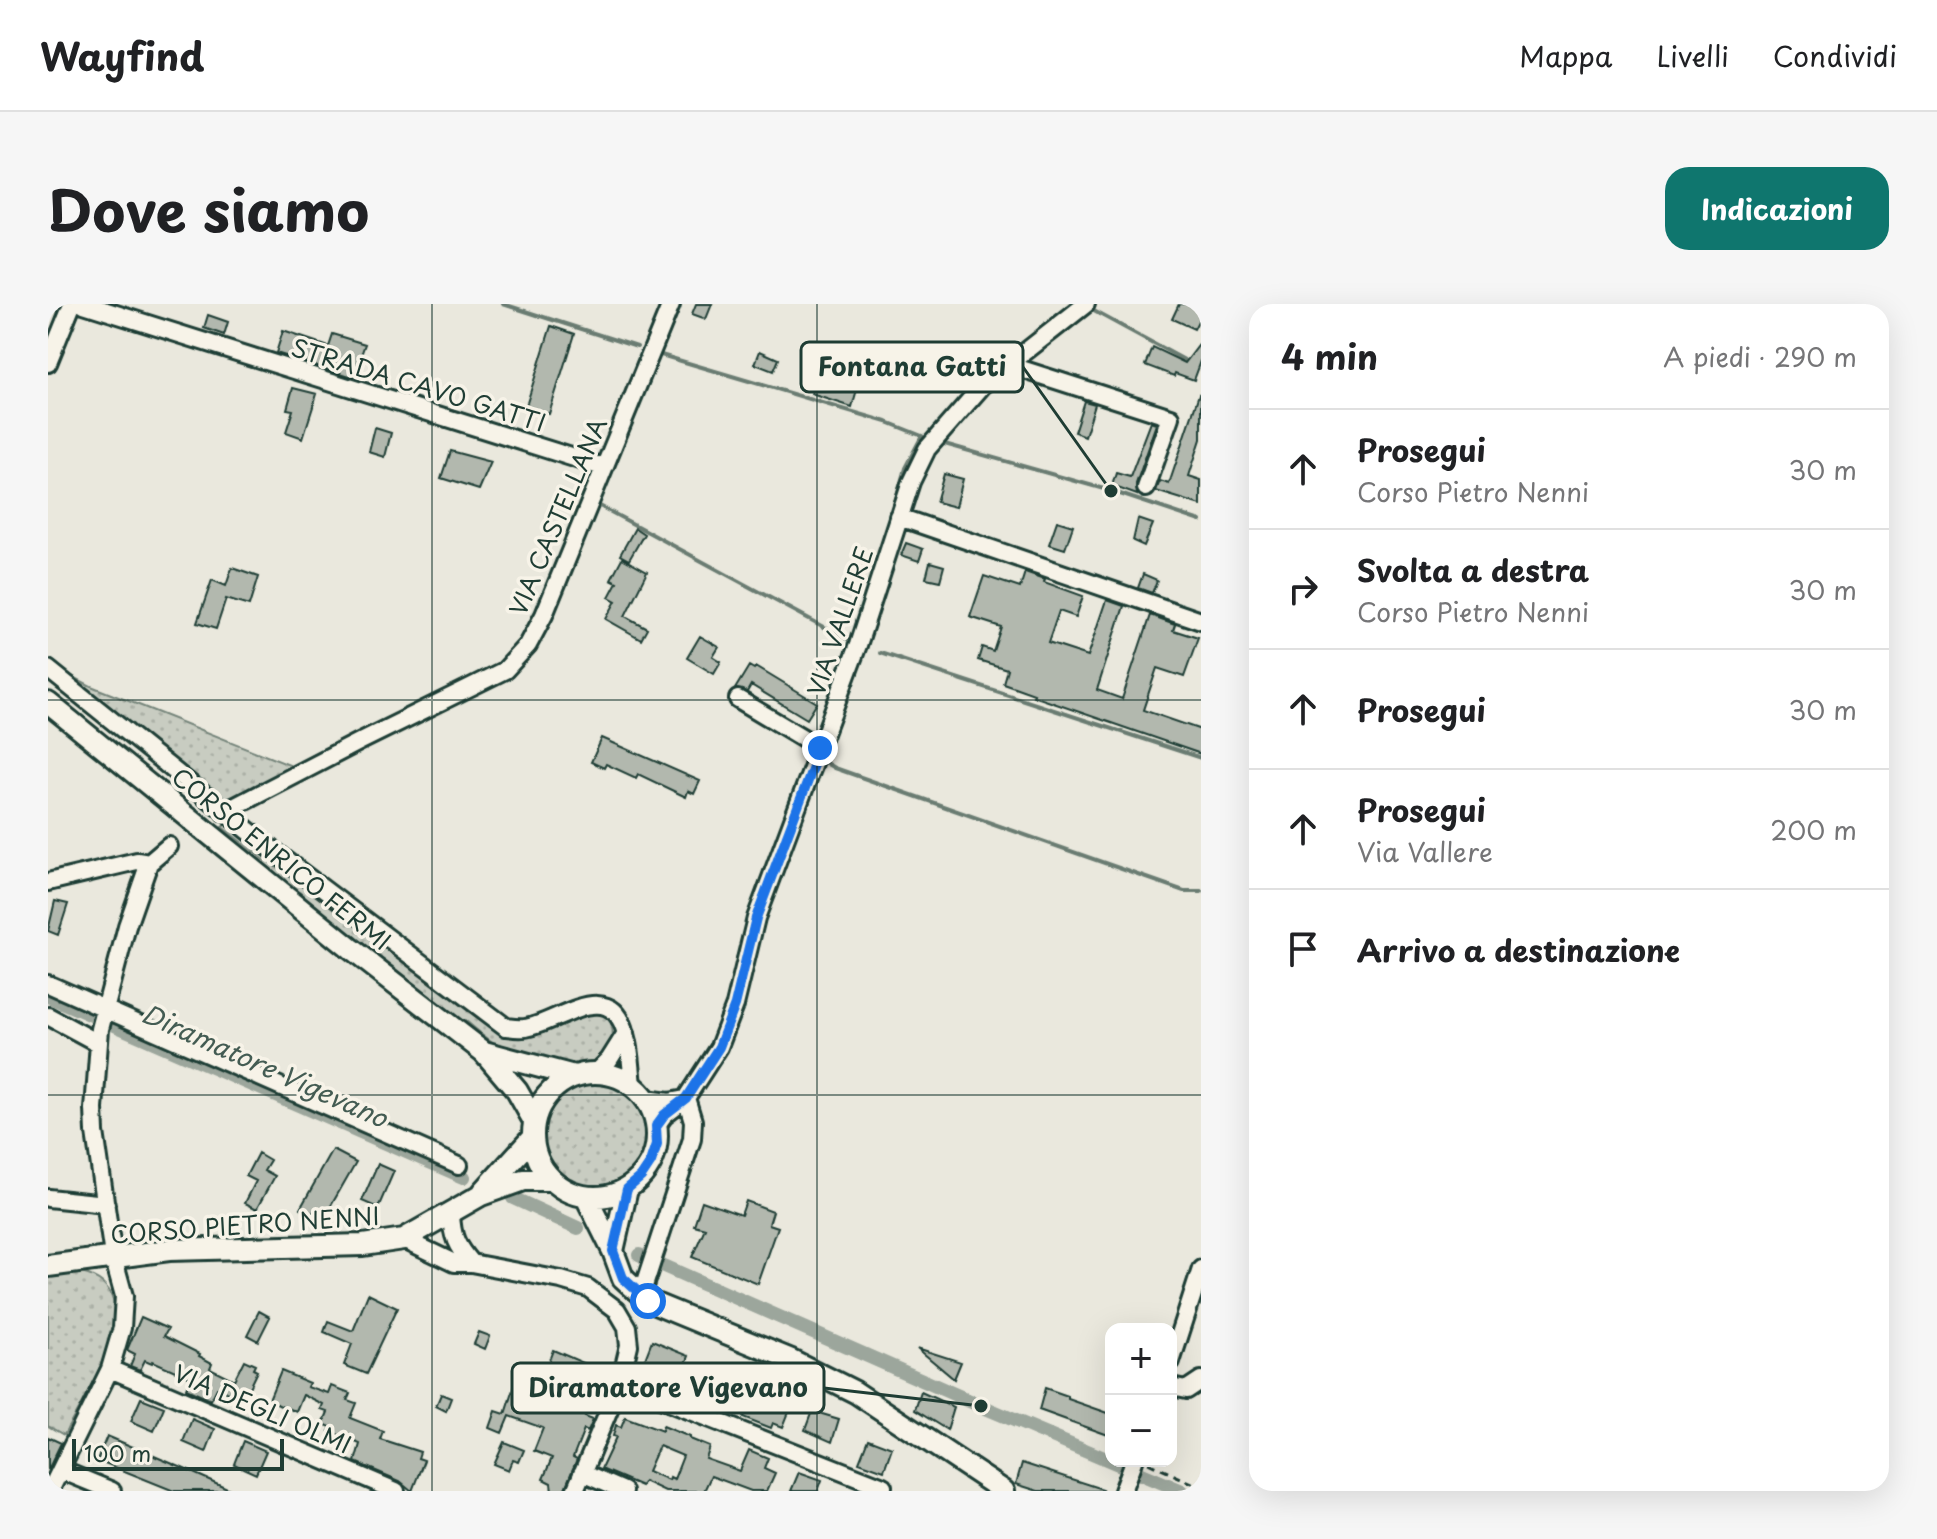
<!DOCTYPE html>
<html lang="it">
<meta charset="utf-8">
<style>
body{margin:0;font-family:"Playpen Sans",sans-serif;background:#f6f6f6;color:#202124}
.controls{position:absolute;right:24px;bottom:24px;display:grid;overflow:hidden;border-radius:16px;box-shadow:0 8px 32px #0002}
.controls button{width:72px;height:72px;display:grid;place-items:center;padding:0;border:0;border-bottom:2px solid #e0e0e0;background:#fff;color:#202124;font:40px sans-serif}
.scale{position:absolute;left:24px;bottom:20px;width:212px;box-sizing:border-box;padding-left:8px;border:4px solid #1f3d34;border-top:0;font-size:22px;line-height:28px;white-space:nowrap;color:#1f3d34;-webkit-text-stroke:6px #f7f3e8;paint-order:stroke}
.stop{position:absolute;width:24px;height:24px;margin:-18px;border:6px solid #1a73e8;border-radius:50%;background:#fff}
.stop.end{background:#1a73e8;border-color:#fff;box-shadow:0 2px 8px #0008}
.list{margin:0;padding:0;list-style:none}
h2{display:flex;justify-content:space-between;align-items:center;height:104px;margin:0;padding:0 32px;font-size:34px}
h2 small{font-size:26px;font-weight:400;color:#757577}
.list li{display:grid;grid-template-columns:52px 1fr auto;gap:24px;align-items:center;box-sizing:border-box;height:120px;padding:0 32px;border-top:2px solid #e0e0e0}
.list b{display:block;font-size:30px;white-space:nowrap}
.list p{margin:0;font-size:26px;white-space:nowrap;color:#757577}
.list em{font-size:26px;font-style:normal;color:#757577}
.icon{flex:none;width:44px;height:44px;fill:none;stroke:currentColor;stroke-width:2;stroke-linecap:round;stroke-linejoin:round}
.map{position:relative;flex:none;width:1153px;height:1187px;overflow:hidden;border-radius:24px}
header{display:flex;align-items:center;gap:48px;box-sizing:border-box;height:112px;padding:0 40px;background:#fff;border-bottom:2px solid #e0e0e0}
header strong{font-size:38px}
nav{display:flex;gap:44px;margin-inline-start:auto;font-size:28px}
.intro{display:flex;align-items:center;justify-content:space-between;box-sizing:border-box;height:192px;padding:0 48px}
h1{margin:0;font-size:56px}
.button{padding:20px 36px;border-radius:24px;background:#0f766e;color:#fff;font-size:28px;font-weight:700}
main{display:flex;gap:48px;padding:0 48px}
aside{flex:1;background:#fff;border-radius:24px;box-shadow:0 8px 32px #0002}
.map>svg:first-child{display:block}
.grass{fill:url(#grass-dots);stroke:#74847a;stroke-width:2}
.lines{fill:none;stroke-linecap:round;stroke-linejoin:round}
.stream{stroke:#6a7c72;stroke-width:4}
.canal{stroke:#9ca69c;stroke-width:14}
.building{fill:#b2b8ae;stroke:#1f3d34;stroke-width:2;fill-rule:evenodd}
.minor-casing{stroke:#1f3d34;stroke-width:22}
.major-casing{stroke:#1f3d34;stroke-width:26}
.path{stroke:#1f3d34;stroke-width:3;stroke-dasharray:8 6;stroke-linecap:butt}
.minor{stroke:#f7f3e8;stroke-width:16}
.major{stroke:#f7f3e8;stroke-width:20}
.route{stroke:#1a73e8;stroke-width:10}
.grid{fill:none;stroke:#1f3d34;stroke-width:2;stroke-opacity:0.55}
.labels{text-anchor:middle;dominant-baseline:central;stroke-width:7;stroke-linejoin:round;paint-order:stroke}
.street-label{font-size:24px;fill:#1f3d34;stroke:#f7f3e8}
.water-label{font-size:26px;font-style:italic;fill:#445c53;stroke:#f7f3e8}
.leader{fill:none;stroke:#1f3d34;stroke-width:3}
.callout-dot{fill:#1f3d34;stroke:#f7f3e8;stroke-width:3}
.callout{fill:#f7f3e8;stroke:#1f3d34;stroke-width:3}
.callout-label{font-size:26px;text-anchor:middle;font-weight:bold;fill:#1f3d34}
</style>
<header>
<strong>Wayfind</strong>
<nav><a>Mappa</a><a>Livelli</a><a>Condividi</a></nav>
</header>
<div class="intro"><h1>Dove siamo</h1><a class="button">Indicazioni</a></div>
<main>
<div class="map">
<svg width="1153" height="1187" viewBox="0 0 1153 1187">
<defs>
<pattern id="grass-dots" width="8" height="8" patternUnits="userSpaceOnUse" patternTransform="scale(2)"><rect width="8" height="8" fill="#c8ccc1"/><path d="M2 2h.1M6 6h.1" fill="none" stroke="#abb0a6" stroke-width="1.8" stroke-linecap="round"/></pattern>
</defs>
<rect width="100%" height="100%" fill="#eae8dd"/>
<filter id="ink" filterUnits="userSpaceOnUse"><feTurbulence type="fractalNoise" baseFrequency=".0125" numOctaves="2"/><feDisplacementMap in="SourceGraphic" scale="16" xChannelSelector="R" yChannelSelector="G"/><feConvolveMatrix kernelMatrix="1 2 1 2 8 2 1 2 1" color-interpolation-filters="sRGB"/></filter>
<g filter="url(#ink)">
<path class="grass" d="M14,367L43,382L249,464L179,499L171,496Z
M180,519L471,732C479,732 487,731 495,729C511,723 529,707 546,708C574,710 567,750 548,758C531,765 474,754 458,746C443,739 430,727 418,717L415,720L215,560L216,556L174,523Z
M495 833a53 53 0 1 1 106 0a53 53 0 1 1-106 0Z
M21,967C115,976 39,1087 16,1131L0,1122V973Z"/>
<g class="lines">
<path class="stream" d="M455,0L589,43
M1044,6L1140,58
M613,51L839,118L874,132
M893,139L1063,187L1153,217
M548,200L804,338
M841,221L857,164L874,132
M832,349L1153,454
M370,399L385,393
M351,409L363,403
M772,455L787,464L1136,587H1153
M728,538L740,505
M689,654L694,641"/>
<path class="canal" d="M0,692L416,873
M465,894L530,924
M591,951L933,1102L1134,1187"/>
</g>
<path class="building" d="M648,0H664L658,15L644,10Z
M1131,0H1153V11L1146,25L1124,15Z
M160,11L180,18L176,31L156,24Z
M503,22L526,30L501,110L478,102Z
M235,27L280,42L284,30L317,40L305,73L228,49Z
M1153,38V57L1146,76L1127,69L1126,72L1097,61L1104,43L1137,59Z
M712,47L730,55L725,67L707,60Z
M769,71L810,82L804,103L764,90Z
M245,84L269,90L255,134L238,128L245,106L239,105Z
M1151,91L1153,92V135L1141,172L1153,176V201L1108,187L1112,177L1121,180Z
M1036,97L1047,100L1037,132L1026,128Z
M1103,118L1109,120L1088,180L1089,191L1064,182L1068,169L1082,173Z
M327,124L343,129L337,153L321,148Z
M402,147L443,158L431,186L393,174Z
M896,170L915,175L908,203L888,198Z
M1090,215L1105,220L1096,242L1085,237Z
M1009,217L1025,222L1017,245L1001,240Z
M587,224L596,230L581,256L572,251Z
M858,239L875,245L871,257L853,251Z
M574,254L599,268L577,312L599,324L593,335L558,315L568,297L561,293L569,278L563,275Z
M882,258L896,262L892,277L878,274Z
M184,264L210,273L201,302L178,295L168,325L149,319L164,276L178,282Z
M977,268L997,275L996,278L1035,292L1028,313L1011,307L1000,339L1040,352L1059,296L1076,302L1049,386L1074,395L1102,311L1127,320L1125,326L1150,334L1136,373L1109,364L1095,406L1153,426V450L985,392L986,390L955,379L959,365L930,356L934,343L945,347L953,323L922,313L936,272L972,284Z
M1095,270L1109,276L1104,289L1090,284Z
M652,332L671,343L665,353L673,358L666,370L639,354Z
M701,362L706,365L708,362L769,399L759,415L703,381L699,388L687,385Z
M554,434L652,477L646,490L640,487L638,493L590,470L588,474L558,460L556,464L543,458Z
M7,597L20,600L10,631L0,627Z
M285,846L308,858L276,914L266,908L264,912L252,905Z
M210,849L222,856L216,866L227,872L209,905L197,899L208,877L198,872Z
M330,860L346,867L330,904L314,897Z
M654,897L693,911L698,897L725,907L721,920L730,923L710,980L644,953L657,924L646,921Z
M320,990L349,1004L318,1070L296,1061L304,1040L276,1028L280,1017L305,1027Z
M211,1007L222,1013L210,1037L199,1031Z
M93,1013L120,1025L116,1032L152,1050L151,1052L164,1059L162,1064L186,1076L196,1056L207,1061L205,1065L209,1067L195,1096L169,1084L163,1096L138,1085L143,1074L105,1057L104,1059L97,1056L92,1066L82,1062L87,1050L79,1046Z
M431,1028L442,1032L437,1045L426,1040Z
M604,1037L641,1052L629,1082L592,1068Z
M869,1044L913,1058L906,1075Z
M505,1046L547,1064L541,1083L501,1068L504,1061L500,1059Z
M233,1067L262,1079L260,1083L281,1090L284,1082L302,1089L299,1096L308,1099L302,1114L335,1127L332,1135L372,1148L370,1154L376,1156L364,1187L352,1177L307,1158L312,1140L281,1127L283,1123L275,1120L280,1108L274,1106L276,1101L256,1091L249,1108L240,1104V1106L221,1096Z
M466,1082L511,1101L513,1096L540,1106L537,1112L545,1115L540,1127L536,1125L525,1153L529,1155L516,1187H504L503,1179L495,1175L504,1154L486,1147L495,1124L461,1112L454,1129L442,1124L448,1107L457,1110Z
M997,1084L1020,1092V1095L1063,1110V1132L991,1106Z
M873,1088L906,1103L899,1126L867,1106Z
M393,1090L403,1094L398,1107L388,1102Z
M703,1093L741,1108L735,1123L725,1119L723,1124L695,1113Z
M93,1094L116,1103L106,1127L83,1117Z
M764,1107L791,1115L784,1138L757,1126Z
M577,1113L614,1127L615,1122L642,1133V1135L662,1143L658,1155L692,1167L701,1146L720,1154L716,1164L727,1169L719,1187H703L663,1172L656,1187H617L596,1177L593,1182L553,1165L568,1133L565,1132L568,1121L573,1123ZM611,1142L635,1152L626,1175L622,1173L621,1176L600,1167Z
M144,1115L167,1125L158,1148L135,1138Z
M59,1132L132,1163L186,1187H126L49,1156Z
M0,1133L13,1139L0,1166Z
M820,1135L844,1144L836,1167L811,1158Z
M195,1137L218,1147L208,1170L186,1160Z
M456,1138L476,1146L471,1158L465,1156L461,1166L446,1160Z
M974,1159L1054,1185L1053,1187H990L968,1180Z
M751,1168L774,1176L770,1187H743Z"/>
<g class="lines">
<g class="minor-casing">
<path id="minor" d="M36,0L555,163
M0,59L24,0
M961,61L1123,113L1098,184
M851,213L1153,317
M0,365L237,556L458,723C465,724 471,725 477,724C510,719 563,671 578,730C583,746 583,764 585,781
M690,395L772,444
M176,508L313,437L457,366L480,341L496,311L623,0
M0,578L89,557L101,559
M0,680L411,861
M0,712L50,739
M548,769L561,756L578,729
M598,795L621,798L637,795
M608,822L616,811L638,794L671,743L687,701L708,614L810,341L863,178L879,145L935,81L1038,0
M0,894L58,900
M403,910C404,932 408,942 423,959
M356,935L406,959H423L513,976L540,984L569,1006L579,1023L581,1041L572,1079L527,1187
M597,979L644,835L645,817L638,794
M1123,1058L1153,965
M62,1065L348,1187
M479,1071L562,1103
M572,1079L835,1183
M1123,1083L1138,1086L1153,1076
M13,1166L64,1187
M534,1169L575,1187
M2,1187L62,1065L74,1024L76,992L65,952L47,828L46,805L52,725L79,622L101,559L121,542
M1075,1187L1086,1157"/>
</g>
<g class="major-casing">
<path id="major" d="M0,399L303,645L436,748L469,787L486,817
M436,748L526,772
M485 831a62 62 0 1 1 124 0a62 62 0 1 1-124 0Z
M435,888L485,833
M538,893L565,947L575,974L600,997L741,1055L807,1088L956,1187
M565,947L579,885
M0,962L121,946L315,941L356,935L433,891L475,876H503"/>
</g>
<path class="path" d="M1100,1159L1153,1183"/>
<use href="#minor" class="minor"/>
<use href="#major" class="major"/>
</g>
</g>
<g class="lines" filter="url(#ink)">
<path class="route" d="M600,997L575,974L565,947L579,885L593,873L603,858L609,840L608,822L616,811L638,794L671,743L687,701L708,614L772,444"/>
</g>
<path class="grid" d="M384,0V1187M769,0V1187M0,396H1153M0,791H1153"/>
<g class="labels">
<g class="street-label">
<text transform="translate(371 80) rotate(17)">STRADA CAVO GATTI</text>
<text transform="translate(509 212) rotate(-67)">VIA CASTELLANA</text>
<text transform="translate(791 317) rotate(-71)">VIA VALLERE</text>
<text transform="translate(234 554) rotate(39)">CORSO ENRICO FERMI</text>
<text transform="translate(197 920) rotate(-4)">CORSO PIETRO NENNI</text>
<text transform="translate(215 1104) rotate(23)">VIA DEGLI OLMI</text>
</g>
<g class="water-label">
<text transform="translate(217 761) rotate(24)">Diramatore Vigevano</text>
</g>
</g>
<path class="leader" d="M1063 187L975 63M933 1102L776 1084"/>
<g class="callout-dot">
<circle cx="1063" cy="187" r="8"/>
<circle cx="933" cy="1102" r="8"/>
</g>
<g class="callout">
<rect x="753" y="38" width="222" height="50" rx="8"/>
<rect x="464" y="1059" width="312" height="50" rx="8"/>
</g>
<g class="callout-label">
<text x="864" y="72">Fontana Gatti</text>
<text x="620" y="1093">Diramatore Vigevano</text>
</g>
</svg>
<div class="controls">
<button>+</button>
<button>−</button>
</div>
<div class="scale">100 m</div>
<div class="stop" style="left:600px;top:997px"></div>
<div class="stop end" style="left:772px;top:444px"></div>
</div>
<aside>
<h2>4 min<small>A piedi · 290 m</small></h2>
<ul class="list">
<li><svg class="icon" aria-label="ahead" viewBox="0 0 24 24"><path d="M12 20V5M6 11l6-6 6 6"/></svg><div><b>Prosegui</b><p>Corso Pietro Nenni</p></div><em>30 m</em></li>
<li><svg class="icon" aria-label="right" viewBox="0 0 24 24"><path d="M7 20v-9h11M14 6l5 5-5 5"/></svg><div><b>Svolta a destra</b><p>Corso Pietro Nenni</p></div><em>30 m</em></li>
<li><svg class="icon" aria-label="ahead" viewBox="0 0 24 24"><path d="M12 20V5M6 11l6-6 6 6"/></svg><div><b>Prosegui</b></div><em>30 m</em></li>
<li><svg class="icon" aria-label="ahead" viewBox="0 0 24 24"><path d="M12 20V5M6 11l6-6 6 6"/></svg><div><b>Prosegui</b><p>Via Vallere</p></div><em>200 m</em></li>
<li><svg class="icon" aria-label="arrive" viewBox="0 0 24 24"><path d="M6 21V4h12l-3 4 3 4H6"/></svg><div><b>Arrivo a destinazione</b></div></li>
</ul>
</aside>
</main>
